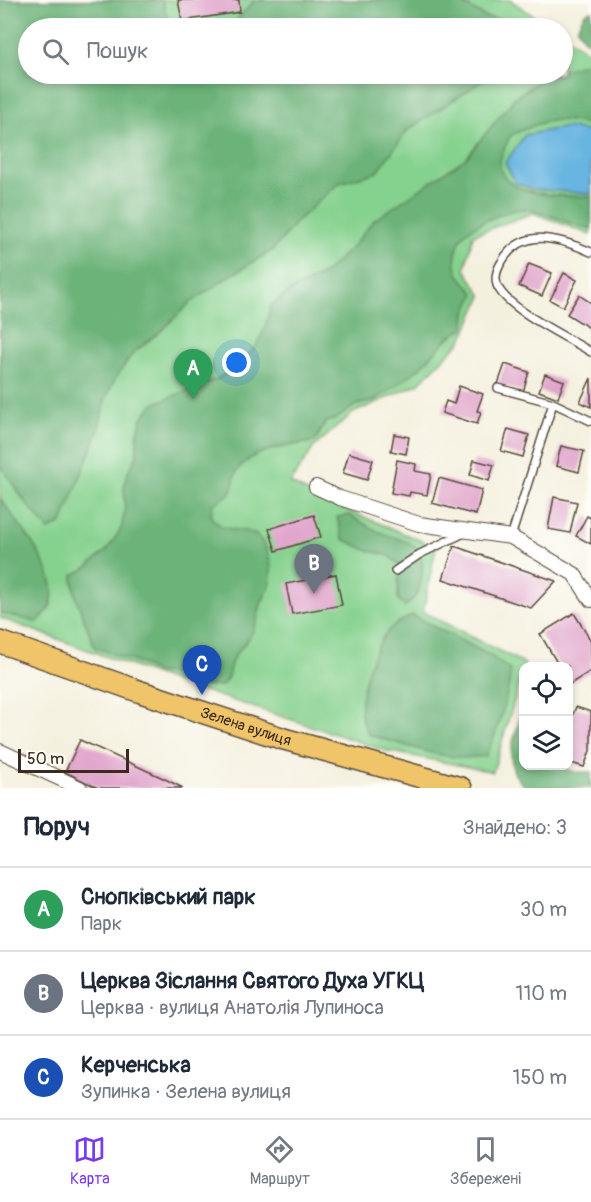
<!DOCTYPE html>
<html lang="uk">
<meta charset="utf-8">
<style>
body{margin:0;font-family:Pangolin,sans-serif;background:#f6f6f7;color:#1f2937}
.controls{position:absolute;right:18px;bottom:18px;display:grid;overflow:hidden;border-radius:12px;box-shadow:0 3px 9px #0003}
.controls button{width:54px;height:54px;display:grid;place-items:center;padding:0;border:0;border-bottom:2px solid #e0e1e3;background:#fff;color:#1f2937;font:30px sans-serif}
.scale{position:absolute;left:18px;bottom:15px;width:111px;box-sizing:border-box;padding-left:6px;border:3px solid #3b2a1e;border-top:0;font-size:16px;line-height:21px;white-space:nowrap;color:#3b2a1e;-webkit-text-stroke:4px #fdfcf7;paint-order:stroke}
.you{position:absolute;left:237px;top:363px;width:21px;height:21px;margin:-15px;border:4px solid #fff;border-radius:50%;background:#1a73e8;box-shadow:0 0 0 9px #1a73e833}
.badge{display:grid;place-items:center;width:39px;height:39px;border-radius:50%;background:#7c3aed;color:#fff;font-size:20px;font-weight:700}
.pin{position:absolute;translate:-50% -50px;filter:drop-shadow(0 2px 3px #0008)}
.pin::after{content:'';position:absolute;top:32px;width:21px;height:18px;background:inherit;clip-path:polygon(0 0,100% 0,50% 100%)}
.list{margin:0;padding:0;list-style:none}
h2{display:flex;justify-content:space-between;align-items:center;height:78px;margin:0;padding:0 24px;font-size:26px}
h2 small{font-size:20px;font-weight:400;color:#747a83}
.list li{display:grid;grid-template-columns:39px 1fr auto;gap:18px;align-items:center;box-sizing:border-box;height:84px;padding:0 24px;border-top:2px solid #e0e1e3}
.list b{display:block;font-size:22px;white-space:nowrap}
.list p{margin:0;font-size:20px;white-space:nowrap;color:#747a83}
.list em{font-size:20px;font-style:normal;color:#747a83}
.icon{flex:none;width:33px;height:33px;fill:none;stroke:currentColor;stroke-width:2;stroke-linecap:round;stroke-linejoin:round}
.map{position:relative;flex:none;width:591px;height:788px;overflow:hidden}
.search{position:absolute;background:#fff;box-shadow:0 3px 9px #0003;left:18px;right:18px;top:18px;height:66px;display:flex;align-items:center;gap:15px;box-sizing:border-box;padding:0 21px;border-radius:33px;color:#747a83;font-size:22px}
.sheet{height:330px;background:#fff}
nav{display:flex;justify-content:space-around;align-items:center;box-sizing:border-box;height:84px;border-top:2px solid #e0e1e3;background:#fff;font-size:16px;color:#747a83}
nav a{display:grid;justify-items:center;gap:3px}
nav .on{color:#7c3aed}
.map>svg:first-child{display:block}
.green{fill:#85d18e;stroke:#607e56;stroke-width:1.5}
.forest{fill:#6cb379;stroke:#546e4c;stroke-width:1.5}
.water{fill:#67b5e1;stroke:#517080;stroke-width:1.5}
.building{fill:#e1a6cc}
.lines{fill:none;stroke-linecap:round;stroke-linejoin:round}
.lane-casing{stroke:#57483b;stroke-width:10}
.street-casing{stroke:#57483b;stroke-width:16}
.primary-casing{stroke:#57483b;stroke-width:24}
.lane{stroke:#fff;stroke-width:7}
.street{stroke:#fff;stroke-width:14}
.primary{stroke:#f0c469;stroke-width:21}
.labels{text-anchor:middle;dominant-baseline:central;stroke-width:6;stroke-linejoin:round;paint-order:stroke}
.street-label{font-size:15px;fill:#3b2a1e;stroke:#fdfcf7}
</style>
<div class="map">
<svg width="591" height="788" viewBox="0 0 591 788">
<rect width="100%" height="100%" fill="#fdfcf7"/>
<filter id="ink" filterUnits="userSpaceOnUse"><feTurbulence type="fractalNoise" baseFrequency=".0167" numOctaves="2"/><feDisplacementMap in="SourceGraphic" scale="12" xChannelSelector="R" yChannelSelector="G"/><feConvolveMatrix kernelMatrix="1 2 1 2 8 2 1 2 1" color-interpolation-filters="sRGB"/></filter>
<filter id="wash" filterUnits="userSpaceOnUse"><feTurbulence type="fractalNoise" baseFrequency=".008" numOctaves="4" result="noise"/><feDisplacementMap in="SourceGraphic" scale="24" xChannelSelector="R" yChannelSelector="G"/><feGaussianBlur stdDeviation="1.35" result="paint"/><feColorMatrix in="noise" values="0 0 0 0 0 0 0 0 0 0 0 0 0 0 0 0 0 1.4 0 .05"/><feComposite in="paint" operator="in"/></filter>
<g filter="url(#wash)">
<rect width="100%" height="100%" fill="#f4f0de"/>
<path class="green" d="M0,0H510L552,28H28V74H562L563,35L591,54V235L533,213L473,235L465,269L482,296L462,340L418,384L353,413L314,447L290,483L316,497L436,547L423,612L525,664L493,772L387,751L170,680L0,618Z"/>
<path class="forest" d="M0,0H162L169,23L181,28H28V74H493L408,130L377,172L339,183L297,221L273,250L230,276L190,303L161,331L132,354L115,379L105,400L98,432L62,523L49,530L26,503L0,465Z
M255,0H457L485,17L525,24L526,28H220L232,25Z
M591,10V44L584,39L577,28L584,14Z
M587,63L591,65V125C553,116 546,120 511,135C507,144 499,155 500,166C505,199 567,195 591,197V228C569,226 543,210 524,209C510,209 470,225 462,237C456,247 453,262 458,273C460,278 471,288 475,294L466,312L465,327L448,338L420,368L389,391L373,401L356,405L336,419L326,422L315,441C290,447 253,447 237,471C233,478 234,488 229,494C225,498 218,501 213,504L211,517C226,537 248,524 260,539C271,552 273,570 269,587C267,593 263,598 261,604C258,615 257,624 251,635C246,644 236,651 232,661C227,673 232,673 222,686H204L172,674L157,673L143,665L94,647C87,622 73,601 73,575L85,569L108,549L121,529L125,511L124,487L128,472L137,456V437L142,418L153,404L217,379L241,364L256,346L265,328L271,305L294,289L325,273L355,244L373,221L466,158L515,97L547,76L562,74L563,70Z
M0,498C20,528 82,593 36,622L0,613Z
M349,515C359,521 370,528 382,533C411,544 428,542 421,581C419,592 415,601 404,606L398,599L399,564L388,555L366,550L343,539L337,517Z
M412,615L491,656L511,671C507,702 499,728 486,756L463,758L435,754L369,735C366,728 361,721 361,713C359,691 374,642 392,627C398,622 406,619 412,615Z
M523,711L524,766H558L575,772H591V788H526C522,783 516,778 514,772C506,752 517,730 523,711Z"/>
<path class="water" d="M566,127L591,132V194L532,189L516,183L505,163L525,135Z"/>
<g id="blocks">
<path class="building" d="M178,0H239L240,12L182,21Z
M529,264L552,273L542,296L519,286Z
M564,273L577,280L563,307L550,300Z
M579,295L591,303V329L567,314Z
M505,364L529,372L523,392L498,384Z
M545,374L564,381L558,398L539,391Z
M591,378V407L580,402Z
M459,386L483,394L477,411L481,412L477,424L442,413L446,401L454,404Z
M508,429L529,435L523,457L501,451Z
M394,434L409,437L406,454L391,451Z
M561,446L584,451L579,472L556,466Z
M349,453L373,460L367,480L343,473Z
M397,460L416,464L415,471L431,474L427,495L410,492L409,496L391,493Z
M474,460L494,465L489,481L470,475Z
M439,478L482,490L476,515L432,503Z
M554,497L577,502L570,533L548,529Z
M314,515L321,537L276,551L269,529Z
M587,516L591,518V544L576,536Z
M454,546L556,581L531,608L443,579Z
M336,574L342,605L292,614L286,584Z
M574,613L591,641V671L570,684L568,666H559L540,634Z
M576,707L591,712V748L584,767L568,762V726Z
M80,740L163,778L183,788H98L65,772Z"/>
</g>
</g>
<g filter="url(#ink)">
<use href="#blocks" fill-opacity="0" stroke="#57483b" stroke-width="1.5"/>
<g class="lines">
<g class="lane-casing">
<path id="lane" d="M591,252C559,238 522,226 501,263C496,271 494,281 499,289C512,311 568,338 591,352
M498,388L553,403
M511,537L553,403L591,421
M395,571L420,554L464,533"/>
</g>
<g class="street-casing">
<path id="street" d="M316,487L340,498L419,524L511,537L574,574L591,600
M0,751L80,788"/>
</g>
<g class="primary-casing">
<g id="primary">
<path id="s1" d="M0,642L141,692L284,739L461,788"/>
</g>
</g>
<use href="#lane" class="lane"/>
<use href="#street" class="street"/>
<use href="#primary" class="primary"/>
</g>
</g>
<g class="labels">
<g class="street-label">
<text stroke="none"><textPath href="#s1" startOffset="260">Зелена вулиця</textPath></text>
</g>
</g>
</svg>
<div class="controls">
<button><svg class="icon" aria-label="locate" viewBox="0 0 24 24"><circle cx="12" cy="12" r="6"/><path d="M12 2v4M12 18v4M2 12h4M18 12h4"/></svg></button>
<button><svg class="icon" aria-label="layers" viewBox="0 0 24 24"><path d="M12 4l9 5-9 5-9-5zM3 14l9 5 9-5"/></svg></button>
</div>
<div class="scale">50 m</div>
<div class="you"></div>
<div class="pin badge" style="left:193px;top:399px;background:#2e9e5b">A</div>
<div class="pin badge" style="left:314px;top:594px;background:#6b7280">B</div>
<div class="pin badge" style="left:202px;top:695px;background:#1a4fb4">C</div>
<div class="search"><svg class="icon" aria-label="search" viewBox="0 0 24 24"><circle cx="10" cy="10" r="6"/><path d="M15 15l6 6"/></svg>Пошук</div>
</div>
<section class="sheet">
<h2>Поруч<small>Знайдено: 3</small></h2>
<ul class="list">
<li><span class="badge" style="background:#2e9e5b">A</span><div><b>Снопківський парк</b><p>Парк</p></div><em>30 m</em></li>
<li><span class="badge" style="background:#6b7280">B</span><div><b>Церква Зіслання Святого Духа УГКЦ</b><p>Церква · вулиця Анатолія Лупиноса</p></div><em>110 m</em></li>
<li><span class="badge" style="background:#1a4fb4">C</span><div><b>Керченська</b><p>Зупинка · Зелена вулиця</p></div><em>150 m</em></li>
</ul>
</section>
<nav>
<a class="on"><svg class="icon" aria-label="map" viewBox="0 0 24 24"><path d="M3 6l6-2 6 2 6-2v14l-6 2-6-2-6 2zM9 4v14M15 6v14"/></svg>Карта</a>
<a><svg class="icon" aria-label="directions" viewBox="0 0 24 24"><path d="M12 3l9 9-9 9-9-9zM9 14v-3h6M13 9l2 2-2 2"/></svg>Маршрут</a>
<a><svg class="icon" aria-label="saved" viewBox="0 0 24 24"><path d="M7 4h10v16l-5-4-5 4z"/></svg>Збережені</a>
</nav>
